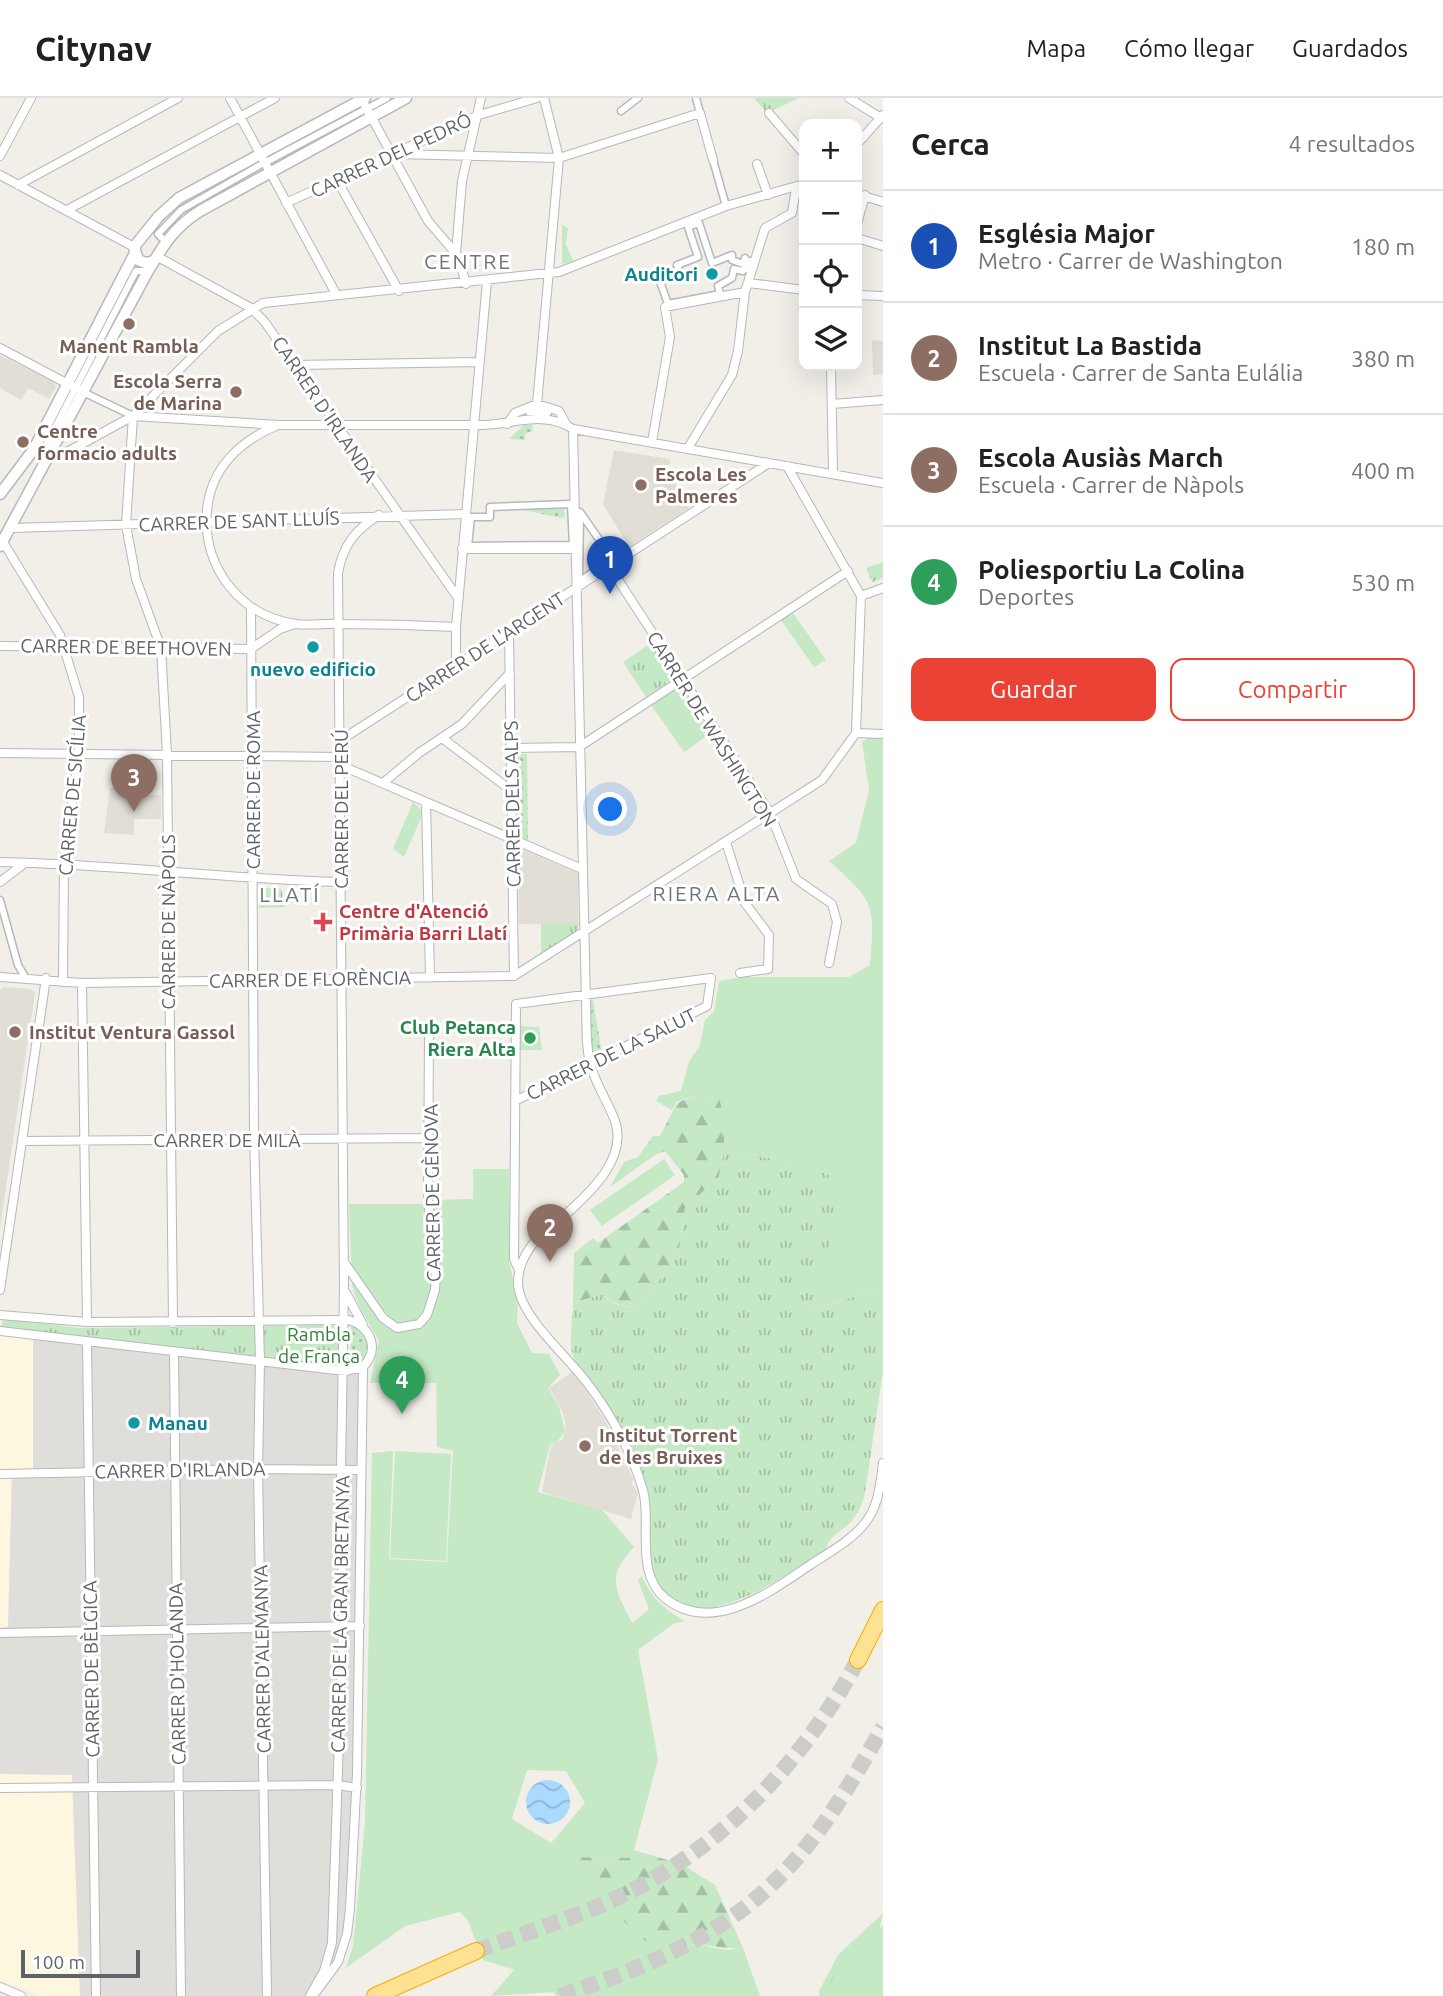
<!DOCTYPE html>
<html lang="es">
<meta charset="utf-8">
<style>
body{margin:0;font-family:Ubuntu,sans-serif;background:#f2f2f2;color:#202124}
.controls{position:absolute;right:21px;top:21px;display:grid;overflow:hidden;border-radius:14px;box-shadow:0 7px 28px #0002}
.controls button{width:63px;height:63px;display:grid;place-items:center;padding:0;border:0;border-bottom:2px solid #e0e0e0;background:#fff;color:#202124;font:35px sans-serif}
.scale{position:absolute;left:21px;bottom:18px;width:119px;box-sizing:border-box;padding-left:7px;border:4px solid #5f6368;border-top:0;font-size:19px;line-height:24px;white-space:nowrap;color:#5f6368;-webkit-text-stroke:5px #fff;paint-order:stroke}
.you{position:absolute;left:611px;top:712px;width:24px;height:24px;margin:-18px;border:5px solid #fff;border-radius:50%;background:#1a73e8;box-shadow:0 0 0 10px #1a73e833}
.badge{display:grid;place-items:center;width:46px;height:46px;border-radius:50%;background:#ea4335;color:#fff;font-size:23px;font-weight:700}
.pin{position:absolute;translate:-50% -58px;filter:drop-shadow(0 2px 4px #0008)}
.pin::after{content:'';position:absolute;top:37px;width:24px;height:21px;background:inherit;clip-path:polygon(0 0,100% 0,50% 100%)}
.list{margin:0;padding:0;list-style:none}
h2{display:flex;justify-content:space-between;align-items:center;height:91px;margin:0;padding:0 28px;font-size:30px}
h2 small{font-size:23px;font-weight:400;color:#757577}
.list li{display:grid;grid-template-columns:46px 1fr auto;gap:21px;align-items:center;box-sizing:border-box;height:112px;padding:0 28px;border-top:2px solid #e0e0e0}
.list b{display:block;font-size:26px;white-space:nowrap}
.list p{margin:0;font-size:23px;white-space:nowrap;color:#757577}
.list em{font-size:23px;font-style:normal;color:#757577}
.actions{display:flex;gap:14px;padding:21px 28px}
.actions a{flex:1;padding:16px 0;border:2px solid #ea4335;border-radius:14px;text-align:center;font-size:24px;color:#ea4335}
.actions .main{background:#ea4335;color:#fff}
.icon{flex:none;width:38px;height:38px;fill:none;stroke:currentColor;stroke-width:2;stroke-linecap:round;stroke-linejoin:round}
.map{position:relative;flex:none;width:883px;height:1898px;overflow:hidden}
header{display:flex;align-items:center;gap:42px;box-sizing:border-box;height:98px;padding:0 35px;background:#fff;border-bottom:2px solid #e0e0e0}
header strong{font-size:33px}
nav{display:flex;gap:38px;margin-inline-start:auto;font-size:24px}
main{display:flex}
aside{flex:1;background:#fff}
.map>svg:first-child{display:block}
.commercial{fill:#fef7e0}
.industrial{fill:#e0deda}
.education{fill:#e1ded6}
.grass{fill:#c5e8c5;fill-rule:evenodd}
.forest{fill:url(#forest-firs)}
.park{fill:url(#park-tufts)}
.garden{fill:url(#garden-dots)}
.water{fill:url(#water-waves)}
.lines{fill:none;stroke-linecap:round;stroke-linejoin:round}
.minor-tunnel{stroke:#ccccc8;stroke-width:8;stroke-dasharray:8 4;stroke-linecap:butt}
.motorway-tunnel{stroke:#ccccc8;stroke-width:16;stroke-dasharray:16 8;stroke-linecap:butt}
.pedestrian-casing{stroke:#b5b8bc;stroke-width:9}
.minor-casing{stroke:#b5b8bc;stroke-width:10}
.tertiary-casing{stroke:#b5b8bc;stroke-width:13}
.motorway-casing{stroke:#f9ab00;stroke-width:18}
.pedestrian{stroke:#fff;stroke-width:6}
.minor{stroke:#fff;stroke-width:8}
.tertiary{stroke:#fff;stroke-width:10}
.motorway{stroke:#fde293;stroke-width:16}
.culture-dot{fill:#0f9aa8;stroke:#fff;stroke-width:2.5}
.education-dot{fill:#8d6e63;stroke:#fff;stroke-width:2.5}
.health-dot{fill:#e0444e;stroke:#fff;stroke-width:2.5}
.leisure-dot{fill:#2e9e5b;stroke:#fff;stroke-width:2.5}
.labels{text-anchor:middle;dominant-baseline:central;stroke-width:6;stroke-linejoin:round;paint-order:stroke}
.street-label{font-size:19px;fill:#5f6368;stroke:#fff}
.culture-label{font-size:19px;font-weight:bold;fill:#0d838f;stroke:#fff;text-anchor:end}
.education-label{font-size:19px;font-weight:bold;fill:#785e54;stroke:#fff;text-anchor:start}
.health-label{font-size:19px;font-weight:bold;fill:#be3a42;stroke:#fff;text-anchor:start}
.leisure-label{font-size:19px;font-weight:bold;fill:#27864d;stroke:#fff;text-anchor:end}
.park-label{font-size:19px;fill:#348238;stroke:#fff}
.neighbourhood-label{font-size:21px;letter-spacing:2px;fill:#70757a;stroke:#fff}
</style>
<header>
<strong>Citynav</strong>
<nav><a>Mapa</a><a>Cómo llegar</a><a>Guardados</a></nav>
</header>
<main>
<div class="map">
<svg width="883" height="1898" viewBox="0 0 883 1898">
<defs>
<pattern id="forest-firs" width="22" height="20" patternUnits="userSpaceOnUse" patternTransform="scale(1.75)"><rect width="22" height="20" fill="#c5e8c5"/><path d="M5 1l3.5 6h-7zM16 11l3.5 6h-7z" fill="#a3c0a4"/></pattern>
<pattern id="park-tufts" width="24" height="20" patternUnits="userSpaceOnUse" patternTransform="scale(1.75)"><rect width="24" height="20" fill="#c5e8c5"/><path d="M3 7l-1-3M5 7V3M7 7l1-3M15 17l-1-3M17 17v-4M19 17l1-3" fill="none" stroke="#a3c0a4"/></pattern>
<pattern id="garden-dots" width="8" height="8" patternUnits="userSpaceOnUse" patternTransform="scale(1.75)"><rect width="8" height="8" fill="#c5e8c5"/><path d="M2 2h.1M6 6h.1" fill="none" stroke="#a3c0a4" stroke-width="1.8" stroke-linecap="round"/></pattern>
<pattern id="water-waves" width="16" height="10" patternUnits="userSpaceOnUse" patternTransform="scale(1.75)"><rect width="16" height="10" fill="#aadaff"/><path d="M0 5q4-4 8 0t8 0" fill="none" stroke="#8eb4d2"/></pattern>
</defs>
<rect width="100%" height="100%" fill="#f1efe8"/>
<path class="commercial" d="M0,1234L33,1237V1376L12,1377L8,1529L0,1530Z
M0,1676H72L80,1898H39L0,1882Z"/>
<path class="industrial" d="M33,1237L362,1274L360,1524L346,1830L330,1872L307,1898H80L72,1677L0,1676V1530L8,1529L12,1376L33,1375Z"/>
<path class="education" d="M872,242L883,243V276L873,277Z
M0,257L54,284L56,289L49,301L28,290L21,302L0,290Z
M614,352L669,361L671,365L666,369L689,410L629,449L603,406Z
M110,690H133L134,697H161V721H134V737L104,735Z
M518,750L578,775V825L519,826Z
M4,889L31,891L35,895L0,1130V893Z
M573,1273L605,1322L634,1382L631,1384L638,1395L631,1421L542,1394L551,1347L562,1342L566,1330L563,1315L549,1290Z"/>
<path class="grass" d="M793,515L826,562L814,569L781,522Z
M682,587L712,634L684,654L651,607Z
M870,639L883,640V1190L810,1212L835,1126L795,1064L724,1053V1019L714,993L709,1003L696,997L676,1004L672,1012L656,1003L659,998L681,993L689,964L700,947L705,922L714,913L719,883L744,879H849L870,867C875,806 875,804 829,763L856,745L869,692L862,644Z
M413,704L421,712V720L404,759L393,751Z
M519,928L539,929L542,952H519Z
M664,1061L675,1077L602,1128L590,1112Z
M473,1071H509V1162L518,1206L517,1225L532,1255L549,1256L560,1277L548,1290L559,1309L565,1333L557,1344L550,1346L538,1394L602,1412L634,1449C605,1479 616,1493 632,1525L649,1511L638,1482L642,1478C652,1501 664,1511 685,1523L673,1526L638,1552L658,1661L634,1752L630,1760L571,1759L663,1849L699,1847L726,1852L743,1850L760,1898H556L554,1894L491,1898L514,1872L483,1862L468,1823L460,1814L405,1828L346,1870L353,1848L365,1725L372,1355L393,1353L389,1461L447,1464L453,1353L437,1349L436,1285H370L379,1243L358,1206L352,1188L349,1106H428L435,1102L473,1101ZM527,1672L566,1673L585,1705L551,1745L512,1721Z
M395,1353L451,1356L446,1463L390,1460Z
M883,1827V1898H825C832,1880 838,1864 853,1851C864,1843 876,1839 883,1827Z"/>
<path class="forest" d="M714,993L718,996L724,1019V1053L719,1079L685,1110L679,1153L642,1208C627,1210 614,1208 603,1196L573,1205L574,1155L593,1140L598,1145L684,1084V1077L665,1053L655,1057L610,1089L624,1064L638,1059L653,1038H660L677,1005L696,997L709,1003Z
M634,1752L681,1766L715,1787L743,1850C727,1851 715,1848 700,1847C684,1846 666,1853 651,1846C632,1838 584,1778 570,1759L629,1760Z
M883,1815L879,1834C847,1859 842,1859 825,1898H820L819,1893L838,1857Z"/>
<path class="park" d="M754,0H799L767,15Z
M562,127L568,130L566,146L573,163L562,166Z
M883,464V480L872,484L866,470Z
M653,544L676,579L646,599L623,564Z
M263,790L281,791L285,809L259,810V794Z
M541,825H578L579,826L575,836L541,857Z
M724,1053L795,1064L831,1078L835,1126L811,1212L883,1190V1272L865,1395C862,1407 857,1417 849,1426C840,1434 829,1438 826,1451C784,1479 671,1561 652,1466C647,1440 656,1406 644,1382C629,1353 616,1319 598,1292C591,1282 577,1270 573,1258C568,1244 573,1220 573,1205L603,1196C613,1209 627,1210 642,1208L679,1153L685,1110L719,1079Z
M4,1221L80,1230L329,1227L336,1229L340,1260L332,1268L5,1230L1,1228Z"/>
<path class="garden" d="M524,327H532L533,333L525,336V342L509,341Z
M518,411H564L565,418L562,420Z
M516,656H527L528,743L518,739Z
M593,901L602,956L592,959L590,904Z
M351,1228L364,1235L369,1247L363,1262L350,1268Z"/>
<path class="water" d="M526 1704a22 22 0 1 1 44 0a22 22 0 1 1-44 0Z"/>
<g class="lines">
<path class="minor-tunnel" d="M545,1132L565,1117"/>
<path class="motorway-tunnel" d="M476,1853C529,1833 585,1817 635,1791C731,1741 807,1657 858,1562
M560,1898C635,1873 715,1842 772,1786C819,1742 851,1685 883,1629"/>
<g class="pedestrian-casing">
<path id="pedestrian" d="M696,0L700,15
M372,8L387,0
M621,13L638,0
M713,62L726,108
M268,63L364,12
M699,125L712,165L732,157V162L743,166L745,160L747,164L751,163L748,171L746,168L743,173L734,171L732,180L718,188L720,196L668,206L658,178L679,172L677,167L698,159L688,129Z
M165,143L158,136L181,112L262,66
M85,295L133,318
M532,309L544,310L548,315L529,314Z
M47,345L136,173H148
M571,406L573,447L468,448L471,419H490V409Z
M580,414L612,460L579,484Z
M0,802L18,867L25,879"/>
</g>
<g class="minor-casing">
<path id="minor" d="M230,0L336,196
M361,0L428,123L458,158L466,186
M849,0L881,20
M769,15L804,56
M857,46L883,17
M394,56L559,60L700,15L713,62
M0,58L31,0
M757,66L768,97
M0,77L134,149
M337,82L399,193
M18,87L178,0
M857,96L883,104
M286,105L479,17L537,0
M67,112L275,0
M857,126L865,97
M857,140L883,148
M456,155L462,83L481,0
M158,159L251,210L264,223L458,500
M749,185L804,192
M857,197L883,198
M0,250L85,295
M295,267L479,264
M831,268L833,375
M537,306L559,60L544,0
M832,306L883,302
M133,318L126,427L136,481L161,550L167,656L173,1225
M133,318L279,327H484C515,326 544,312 573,331L883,385
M507,326L515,315L537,306L559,313L566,326
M278,327C240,343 211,370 207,412C202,468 239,518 296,526C310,528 325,525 338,526C377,526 417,527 456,529
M652,344L670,239L665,209L745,194
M35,350L51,357L67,354L133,318L218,233L263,205L559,174L726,108L804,86
M688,350L732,277L738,253L745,194L765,130L792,115L796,91
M787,368L861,498L856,635
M12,430L465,416
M3,444L60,537L79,599V655L64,765L63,884
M462,451H576
M609,468L770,715L796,781L832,806L837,824L829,865
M861,498L883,490
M251,509L254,1036L260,1263L258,1371L267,1898
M509,535L514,878
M0,548L251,551
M251,551L280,531L295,526
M456,569V529L487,183
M856,635L883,636
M442,640L512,693
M341,642L769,365
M511,650L579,649L848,473
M0,655L341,659
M340,667L582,771
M383,685L419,655L462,626L510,575
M426,705L430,879
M726,744L745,805L769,837L768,871L740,875
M0,764C114,766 227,781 341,784
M0,784L25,765
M514,878L822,682L856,635
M0,879L82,885L514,878
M82,885L87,1224
M515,1003L707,908L711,880L516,906L514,1161L519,1172
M23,1043L430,1040
M565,1117C590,1095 628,1060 615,1023C608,1004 596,987 591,968C585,949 587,924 586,904L573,331
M545,1132C529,1148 514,1169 519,1193C526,1224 569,1260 588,1286C610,1315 632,1354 642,1389C653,1423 633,1475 666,1501C713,1537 770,1494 810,1467C828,1455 851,1443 865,1425C879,1408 880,1386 883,1365
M344,1164L383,1220L397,1230L419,1226L427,1217L435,1192L436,1175L428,1102L429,935
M0,1192L46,880
M346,1195L363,1227
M0,1217L87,1224L349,1222C371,1229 380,1251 363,1269L345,1273L0,1233
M87,1244L96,1898
M174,1254L181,1898
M0,1376L258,1371L361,1372
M0,1535L360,1528
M0,1690L338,1687L357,1690
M0,1889L21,1898
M316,1894L338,1864L347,1836L350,1811L357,1675L363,1269
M310,1898L324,1873L332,1845L343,1527L341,1371L344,1189L338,475C343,447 355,432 379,417"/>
</g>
<g class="tertiary-casing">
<path id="tertiary" d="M154,163L146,165L138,162L134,149L159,118L179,100L365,0
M0,396L34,351L135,155
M0,448L148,173C163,148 174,129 200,113L406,0"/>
</g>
<g class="motorway-casing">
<path id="motorway" d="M858,1562L883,1512
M375,1898L476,1853"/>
</g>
<use href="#pedestrian" class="pedestrian"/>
<use href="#minor" class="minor"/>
<use href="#tertiary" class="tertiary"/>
<use href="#motorway" class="motorway"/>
</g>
<g class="culture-dot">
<circle cx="712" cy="176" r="7"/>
<circle cx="313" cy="549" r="7"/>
<circle cx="134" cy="1325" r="7"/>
</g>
<g class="education-dot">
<circle cx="129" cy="226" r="7"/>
<circle cx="236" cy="294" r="7"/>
<circle cx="23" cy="344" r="7"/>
<circle cx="641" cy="387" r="7"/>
<circle cx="15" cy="934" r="7"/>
<circle cx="585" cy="1348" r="7"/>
</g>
<path class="health-dot" d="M319.5 813.5h7v7h7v7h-7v7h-7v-7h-7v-7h7z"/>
<circle class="leisure-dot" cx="530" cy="940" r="7"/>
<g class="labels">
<g class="street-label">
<text transform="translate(391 57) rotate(-25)">CARRER DEL PEDRÓ</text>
<text transform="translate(325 311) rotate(56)">CARRER D'IRLANDA</text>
<text transform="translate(239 423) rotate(-2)">CARRER DE SANT LLUÍS</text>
<text transform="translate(126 549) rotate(1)">CARRER DE BEETHOVEN</text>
<text transform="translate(485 549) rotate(-33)">CARRER DE L'ARGENT</text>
<text transform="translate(712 631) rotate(58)">CARRER DE WASHINGTON</text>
<text transform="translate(253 692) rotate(-90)">CARRER DE ROMA</text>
<text transform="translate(72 697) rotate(-85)">CARRER DE SICÍLIA</text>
<text transform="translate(512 706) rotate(-91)">CARRER DELS ALPS</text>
<text transform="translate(341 711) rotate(-90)">CARRER DEL PERÚ</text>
<text transform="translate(168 824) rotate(-90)">CARRER DE NÀPOLS</text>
<text transform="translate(310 881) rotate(-1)">CARRER DE FLORÈNCIA</text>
<text transform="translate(611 956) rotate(-26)">CARRER DE LA SALUT</text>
<text x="227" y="1042">CARRER DE MILÀ</text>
<text transform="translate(432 1095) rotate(-91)">CARRER DE GÈNOVA</text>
<text transform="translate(180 1372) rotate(-1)">CARRER D'IRLANDA</text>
<text transform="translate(340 1516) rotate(-89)">CARRER DE LA GRAN BRETANYA</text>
<text transform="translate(262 1561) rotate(-91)">CARRER D'ALEMANYA</text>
<text transform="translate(91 1571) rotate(-91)">CARRER DE BÈLGICA</text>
<text transform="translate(177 1576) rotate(-91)">CARRER D'HOLANDA</text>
</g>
<g class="culture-label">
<text x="698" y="176">Auditori</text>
<text x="313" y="571" text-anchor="middle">nuevo edificio</text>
<text x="148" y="1325" text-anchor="start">Manau</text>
</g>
<g class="education-label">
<text x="129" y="248" text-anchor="middle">Manent Rambla</text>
<text x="222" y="283" text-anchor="end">Escola Serra<tspan x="222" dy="22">de Marina</tspan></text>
<text x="37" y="333">Centre<tspan x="37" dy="22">formacio adults</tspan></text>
<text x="655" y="376">Escola Les<tspan x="655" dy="22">Palmeres</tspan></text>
<text x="29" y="934">Institut Ventura Gassol</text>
<text x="599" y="1337">Institut Torrent<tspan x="599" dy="22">de les Bruixes</tspan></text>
</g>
<g class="health-label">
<text x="339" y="813">Centre d'Atenció<tspan x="339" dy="22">Primària Barri Llatí</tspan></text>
</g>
<g class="leisure-label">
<text x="516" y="929">Club Petanca<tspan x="516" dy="22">Riera Alta</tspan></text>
</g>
<g class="park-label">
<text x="319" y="1236">Rambla<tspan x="319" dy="22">de França</tspan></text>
</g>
<g class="neighbourhood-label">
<text x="468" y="163">CENTRE</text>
<text x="717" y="795">RIERA ALTA</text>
<text x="290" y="796">LLATÍ</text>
</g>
</g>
</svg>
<div class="controls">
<button>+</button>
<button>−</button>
<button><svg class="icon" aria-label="locate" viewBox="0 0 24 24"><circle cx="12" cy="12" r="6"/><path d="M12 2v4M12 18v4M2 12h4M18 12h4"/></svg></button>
<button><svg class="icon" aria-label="layers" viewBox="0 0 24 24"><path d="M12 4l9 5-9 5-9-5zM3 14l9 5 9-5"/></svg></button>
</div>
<div class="scale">100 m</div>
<div class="you"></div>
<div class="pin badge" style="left:610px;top:496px;background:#1a4fb4">1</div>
<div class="pin badge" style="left:550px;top:1164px;background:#8d6e63">2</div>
<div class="pin badge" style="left:134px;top:714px;background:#8d6e63">3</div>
<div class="pin badge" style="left:402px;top:1316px;background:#2e9e5b">4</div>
</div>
<aside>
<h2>Cerca<small>4 resultados</small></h2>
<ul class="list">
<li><span class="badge" style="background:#1a4fb4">1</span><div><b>Església Major</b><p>Metro · Carrer de Washington</p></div><em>180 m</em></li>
<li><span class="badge" style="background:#8d6e63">2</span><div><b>Institut La Bastida</b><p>Escuela · Carrer de Santa Eulália</p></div><em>380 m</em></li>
<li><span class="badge" style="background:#8d6e63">3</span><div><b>Escola Ausiàs March</b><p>Escuela · Carrer de Nàpols</p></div><em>400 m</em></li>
<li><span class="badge" style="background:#2e9e5b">4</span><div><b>Poliesportiu La Colina</b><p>Deportes</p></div><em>530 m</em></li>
</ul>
<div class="actions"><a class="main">Guardar</a><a>Compartir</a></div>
</aside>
</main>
